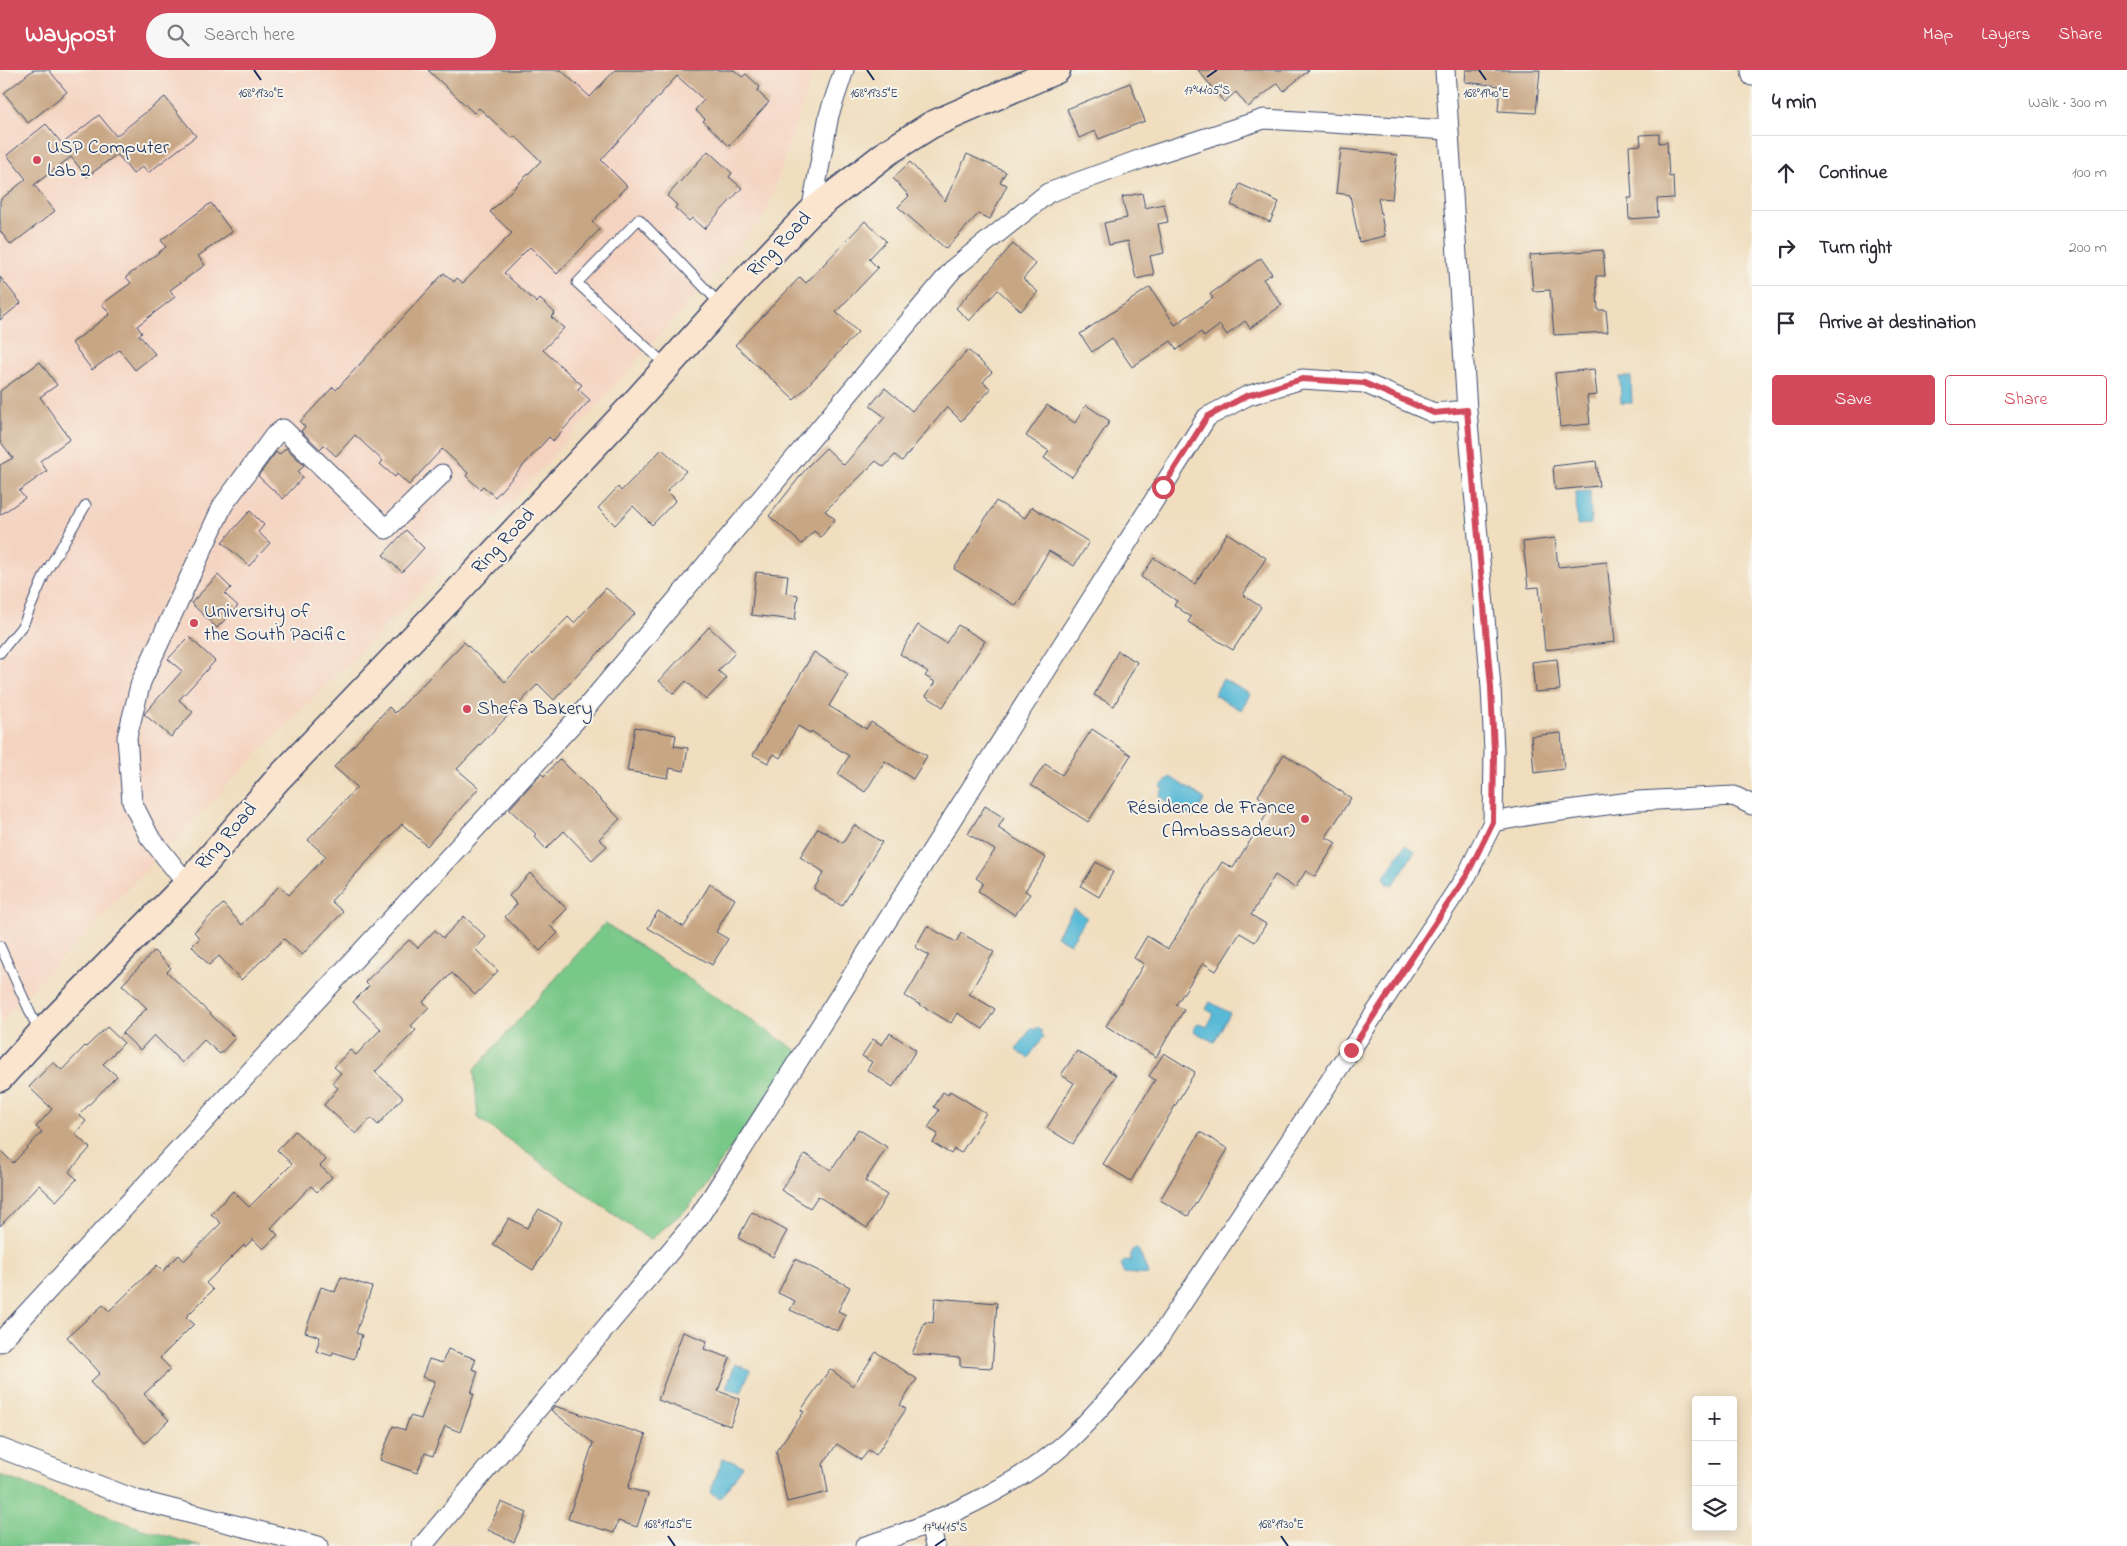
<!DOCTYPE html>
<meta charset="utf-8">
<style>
body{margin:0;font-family:"Indie Flower",sans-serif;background:#f7f7f7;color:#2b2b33}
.controls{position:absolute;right:15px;bottom:15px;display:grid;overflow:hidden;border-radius:5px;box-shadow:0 2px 12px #0003}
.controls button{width:45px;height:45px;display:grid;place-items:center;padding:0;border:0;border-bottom:1px solid #e1e1e2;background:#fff;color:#2b2b33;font:25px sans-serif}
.stop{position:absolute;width:15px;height:15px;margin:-11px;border:4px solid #d1495b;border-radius:50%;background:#fff}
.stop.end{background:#d1495b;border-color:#fff;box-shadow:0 1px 5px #0008}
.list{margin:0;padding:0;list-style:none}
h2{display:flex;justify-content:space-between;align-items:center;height:65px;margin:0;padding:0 20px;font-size:21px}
h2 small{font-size:16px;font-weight:400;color:#7c7c81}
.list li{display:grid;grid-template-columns:32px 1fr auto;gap:15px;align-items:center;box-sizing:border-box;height:75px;padding:0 20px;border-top:1px solid #e1e1e2}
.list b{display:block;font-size:19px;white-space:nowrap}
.list em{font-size:16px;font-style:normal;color:#7c7c81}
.actions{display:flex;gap:10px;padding:15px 20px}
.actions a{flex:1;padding:11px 0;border:1px solid #d1495b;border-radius:5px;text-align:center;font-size:18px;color:#d1495b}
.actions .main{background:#d1495b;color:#fff}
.icon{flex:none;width:28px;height:28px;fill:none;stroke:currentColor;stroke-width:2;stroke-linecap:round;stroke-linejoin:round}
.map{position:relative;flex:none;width:1752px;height:1476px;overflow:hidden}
header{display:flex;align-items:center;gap:30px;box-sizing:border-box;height:70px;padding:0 25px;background:#d1495b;color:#fff}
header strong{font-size:24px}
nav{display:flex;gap:28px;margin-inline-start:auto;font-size:18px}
.search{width:350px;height:45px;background:#f7f7f7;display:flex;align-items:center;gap:12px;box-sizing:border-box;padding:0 18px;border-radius:28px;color:#7c7c81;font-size:19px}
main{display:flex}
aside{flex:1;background:#fff}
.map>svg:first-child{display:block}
.built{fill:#f5d3c1}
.green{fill:#78c888;stroke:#4a7c73}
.water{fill:#59bad7;stroke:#3a749a}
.building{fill:#c7a684}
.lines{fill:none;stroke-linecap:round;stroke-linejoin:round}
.lane-casing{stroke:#3b496d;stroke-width:11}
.street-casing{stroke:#3b496d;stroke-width:21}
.secondary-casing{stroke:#3b496d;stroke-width:29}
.lane{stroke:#fff;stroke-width:9}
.street{stroke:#fff;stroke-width:19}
.secondary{stroke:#fbe5cf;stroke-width:26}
.route{stroke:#d1495b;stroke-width:6}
.ticks{fill:none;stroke:#1b2f5e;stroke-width:2}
.poi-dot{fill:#d1495b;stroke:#f7f3e8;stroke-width:2}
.labels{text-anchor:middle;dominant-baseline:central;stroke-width:4;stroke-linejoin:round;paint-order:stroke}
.poi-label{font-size:20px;fill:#1b2f5e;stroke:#f7f3e8;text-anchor:start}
.street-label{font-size:20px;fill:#1b2f5e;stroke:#f7f3e8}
.ticks-label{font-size:12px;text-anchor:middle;fill:#1b2f5e;stroke:#f7f3e8;stroke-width:4;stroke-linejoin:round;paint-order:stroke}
</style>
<header>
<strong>Waypost</strong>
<div class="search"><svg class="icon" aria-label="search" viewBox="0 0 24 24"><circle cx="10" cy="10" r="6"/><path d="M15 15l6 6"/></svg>Search here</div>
<nav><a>Map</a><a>Layers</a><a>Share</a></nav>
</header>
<main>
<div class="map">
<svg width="1752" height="1476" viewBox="0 0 1752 1476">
<rect width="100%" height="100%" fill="#f7f3e8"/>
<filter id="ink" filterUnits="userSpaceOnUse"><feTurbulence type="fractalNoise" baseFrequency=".02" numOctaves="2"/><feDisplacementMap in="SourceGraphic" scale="10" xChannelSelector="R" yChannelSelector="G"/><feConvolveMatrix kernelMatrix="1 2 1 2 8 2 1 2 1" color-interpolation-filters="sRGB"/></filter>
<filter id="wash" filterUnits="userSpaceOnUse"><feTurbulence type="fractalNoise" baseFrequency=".0096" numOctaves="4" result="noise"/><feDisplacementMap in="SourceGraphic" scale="20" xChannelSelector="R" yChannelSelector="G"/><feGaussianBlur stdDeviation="1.12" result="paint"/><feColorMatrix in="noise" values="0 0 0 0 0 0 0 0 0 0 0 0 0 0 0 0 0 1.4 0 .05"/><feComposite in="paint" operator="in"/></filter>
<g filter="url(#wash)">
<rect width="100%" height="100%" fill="#f0debf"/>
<path class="built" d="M0,0H814L765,146L521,422L256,685L0,953Z"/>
<path class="green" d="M605,853L799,982L689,1137L650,1170L478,1048L474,1000Z
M0,1405L142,1459L201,1476H0Z"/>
<path class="water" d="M1620,307H1631L1632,333H1621Z
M1590,421L1591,454L1577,455L1576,422Z
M1223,609L1250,624L1241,640L1214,625Z
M1170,707L1205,729L1193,748L1159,726L1163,719L1160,717Z
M1405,775L1415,781L1394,814H1386L1384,807Z
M1074,839L1087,847L1070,874L1056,866Z
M1210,932L1230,943L1214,972L1193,961L1198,953L1207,957L1214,944L1206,939Z
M1032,957L1035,960L1037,957L1042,961L1041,963L1044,966L1028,988L1016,980Z
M1136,1178L1139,1181L1149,1205L1123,1203L1121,1194L1125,1191H1132L1130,1185L1132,1180Z
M735,1294L750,1300L741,1323L726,1318Z
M723,1388L743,1396L721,1428L710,1423Z"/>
<g id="blocks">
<path class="building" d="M33,0H49L67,22L28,53L4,23Z
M428,0H561L590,27L615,0H734L742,7L746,4L760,17L757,21L769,32L729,76L703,51L705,49L695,40L704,30L677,6L601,90L627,116L592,152L600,159L557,204L530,177L504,203L537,233L540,229L555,243L551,247L564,258L543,280L582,315L578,319L590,330L553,371L549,367L495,427L483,416L480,419L466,406L468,403L442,379L409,415L397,404L395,407L380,394L383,391L355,365L336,386L324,375L320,379L301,361L305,357L300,352L333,317L336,320L444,203L454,212L457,208L463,213L512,163L490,142L541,91L515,66L512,68L479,38L474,43Z
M1198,0H1309L1284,21L1278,13L1248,37L1236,22L1224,32Z
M1466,0H1540L1536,43L1498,41L1500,16L1465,12Z
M1130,13L1145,51L1099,69L1095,61L1079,68L1067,39Z
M165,27L196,66L148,103L143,96L133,104L117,84L87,107L71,87L34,115L55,141L11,175L0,161V130L26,109L7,85L46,54L68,81L62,74L99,45L116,66Z
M1659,64V73L1667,72L1669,107L1673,106L1674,128L1657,129L1658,147L1629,149L1628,128H1632L1629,76L1641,75L1640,65Z
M1341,79L1397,85L1392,129L1378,128L1385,166L1359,172L1350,125L1336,123Z
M708,81L732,103L729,107L742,118L704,159L692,148L689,151L675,138L677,135L667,126Z
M967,84L1006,102L1000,112L1007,115L990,149L978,144L946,179L898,137L909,126L893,108L910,92L945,131Z
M1240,114L1279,132L1270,152L1231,135Z
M1142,123L1145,138L1164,134L1168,152L1158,154L1164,183L1150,186L1154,205L1136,209L1128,171L1109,175L1104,153L1127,148L1122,127Z
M211,133L232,162L198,186L205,195L170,220L175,227L137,256L142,263L139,265L155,284L135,300L119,280L92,300L72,273L110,244L102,234L131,213L126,207L166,177L161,170Z
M865,151L886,171L869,189L878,198L836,242L858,262L794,330L735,275L800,207L806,213Z
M1013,174L1036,194L1023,209L1038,222L1021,241L998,220L969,251L956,238Z
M1603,180L1605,206H1596L1598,240H1606L1608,262L1554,265L1550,220L1533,221L1530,185Z
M1261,188L1272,204L1263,209L1282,235L1250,258L1245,251L1227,265L1220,255L1204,267L1201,262L1177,280L1171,271L1132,297L1112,268L1092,282L1080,264L1150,217L1175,255L1213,228L1210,224Z
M0,207L21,233L0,250Z
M968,280L992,302L983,312L991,319L961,351L947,337L902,391L895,385L884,397L876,391L825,441L835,449L821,467L814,461L802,474L769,446L809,395L826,378L844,395L885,347L870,336L885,318L912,341Z
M40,292L57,315L40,327L70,369L40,391L47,401L19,421L25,428L0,445V395L13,388L0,371V321Z
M1594,299L1597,325L1587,326L1590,354L1560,357L1555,303Z
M1047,335L1075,353L1086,335L1110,351L1072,407L1044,388L1049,381L1026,366Z
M286,378L304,395L298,402L303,407L283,429L258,406L276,382L279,385Z
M662,379L686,401L667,421L676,430L652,455L633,436L615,455L598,438L618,417L621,421Z
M1596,391L1599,416L1555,420L1553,396Z
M996,431L1025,448L1032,437L1089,472L1074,496L1049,481L1016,536L954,499Z
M250,441L264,455L258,462L270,473L249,496L222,472Z
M406,460L424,478L402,502L383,485Z
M1227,463L1266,488L1243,525L1261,537L1233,580L1188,552L1191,547L1174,535L1177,531L1141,507L1154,488L1195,514Z
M1555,468L1558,497L1607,492L1615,572L1545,580L1539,517L1528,518L1523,472Z
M756,502L788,505L786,523L798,525L795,550L751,545Z
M218,505L231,518L225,524L238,536L217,558L191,533Z
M606,518L635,544L554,630L538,614L457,699L479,718L427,776L402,754L331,831L343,842L302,885L284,869L241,910L219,886L209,895L192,876L200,868L194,862L223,834L242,855L279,816L289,825L326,786L308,770L357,717L334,697L389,637L395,643L464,572L505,612L568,547L574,553Z
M918,555L946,573L958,555L985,571L943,637L926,626L935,612L925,606L928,602L900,584Z
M709,557L736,582L718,601L727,608L706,630L686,611L674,624L659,611Z
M189,567L215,591L179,630L193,642L171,667L144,644L182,601L168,589Z
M1118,581L1137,592L1114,636L1094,625Z
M814,582L848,604L829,636L866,659L871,652L927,686L913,709L885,691L865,722L838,704L849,686L811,661L810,663L798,656L780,688L774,684L768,693L753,685Z
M1557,589L1560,620L1535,622L1532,592Z
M635,657L676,665L674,676L688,678L684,701L670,698L668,708L627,701Z
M1092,659L1131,685L1088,752L1031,715L1045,694L1062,705Z
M1561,663L1564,699L1534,703L1531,666Z
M1284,684L1351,728L1326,767L1336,773L1315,806L1306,801L1295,818L1275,805L1251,845L1266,854L1255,872L1240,863L1216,901L1203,893L1176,935L1184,940L1156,987L1106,956L1144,894L1134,888L1147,866L1168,879L1222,792L1233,798L1272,736L1258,726Z
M560,689L620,749L599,769L607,776L592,790L564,761L546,779L534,766L536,764L509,739L541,704L544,706Z
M985,736L1004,748L998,758L1046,788L1025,821L1030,824L1015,845L978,821L983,813L976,808L995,780L968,764Z
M854,755L882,772L842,836L814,819L824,802L800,787L818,758L843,773Z
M1096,792L1113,802L1099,827L1081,816Z
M530,803L567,839L550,856L558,863L540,881L505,847L517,834L509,826Z
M710,814L735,829L716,862L728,869L712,895L648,858L658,841L684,857Z
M464,846L486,867L475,879L498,901L475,925L452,903L423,932L429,937L411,956L416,960L375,1002L403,1027L378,1055L371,1048L356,1064L324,1035L338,1018L332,1013L341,1003L334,997L350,980L356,985L381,959L353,932L369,916L365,912L409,870L418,878L435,860L443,868Z
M927,856L956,872L961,863L994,882L969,924L995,939L983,959L957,943L951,953L905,926L929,885L915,877Z
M154,881L171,898L167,902L235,968L220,984L204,970L182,993L154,965L140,980L122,963L147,938L122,915Z
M107,957L124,973L103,994L117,1006L79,1045L86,1051L75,1064L90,1078L69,1102L77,1109L56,1131L39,1115L0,1156V1080L13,1093L42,1062L36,1057L52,1039L29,1017L53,992L62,1000L85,976L86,977Z
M890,963L916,980L893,1017L867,1000L872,992L862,986L873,969L882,975Z
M1077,981L1116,1005L1073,1074L1047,1058L1074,1013L1061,1005Z
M1164,983L1195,1002L1131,1111L1103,1094L1155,1010L1149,1006Z
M950,1021L986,1043L961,1083L954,1079L951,1084L933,1073L938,1064L928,1058L939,1040L934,1037L943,1022L948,1025Z
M858,1059L887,1077L865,1111L887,1125L867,1158L818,1126L810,1138L781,1120L805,1084L831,1100Z
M295,1061L326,1090L320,1096L332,1107L317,1122L311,1116L271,1158L278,1165L263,1179L253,1169L245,1177L244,1175L206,1213L213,1220L186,1247L194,1254L160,1288L171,1299L144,1324L169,1350L145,1373L90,1312L100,1303L67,1267L103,1235L109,1241L157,1195L163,1201L179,1185L184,1191L221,1153L211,1144L233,1121L249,1137L292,1094L277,1080Z
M1200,1062L1228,1079L1188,1146L1160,1130Z
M539,1139L562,1152L533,1200L493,1175L509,1148L527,1158Z
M752,1142L787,1161L773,1187L738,1168Z
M795,1189L850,1217L838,1241L846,1245L838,1261L790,1240L795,1231L778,1223Z
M341,1207L372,1217L356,1263L362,1265L354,1289L333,1282L332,1286L316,1281L320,1267L305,1262L321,1217L335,1222Z
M935,1228L997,1233L992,1298L960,1296V1288L912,1284L925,1252L933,1253Z
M683,1262L707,1271L704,1279L730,1288L718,1321L740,1329L730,1356L658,1330Z
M448,1279L476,1289L472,1299L478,1301L471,1323L474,1324L460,1362L445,1356L433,1386L425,1383L417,1403L380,1390L393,1356L405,1360L410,1346L421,1349L435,1311L422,1307L429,1289L442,1293Z
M876,1282L917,1309L900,1335L906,1339L876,1385L869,1380L861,1390L837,1374L823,1394L828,1422L787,1432L776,1381L804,1342L801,1340L830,1299L853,1316Z
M555,1336L646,1365L628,1418L648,1424L637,1457L618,1451L614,1463L568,1449L593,1373L551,1340Z
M501,1432L527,1443L514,1472L488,1460Z"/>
</g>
</g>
<g filter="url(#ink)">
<use href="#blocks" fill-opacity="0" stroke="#3b496d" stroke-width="1"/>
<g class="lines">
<g class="lane-casing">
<path id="lane" d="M666,295L577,213L639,149L720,234
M0,583L23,555L45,504L86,435
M0,876L39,962"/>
</g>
<g class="street-casing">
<path id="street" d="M1751,0L1752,6
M811,142L829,45L844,0
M1493,752L1537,744L1638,731L1734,726L1752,735
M187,814L149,766L132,732L127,667L141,612L223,435L274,366L283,359L386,459L442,404
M0,1272L575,651L954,198L1048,123L1144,88L1264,49L1448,60
M0,1378L137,1430L318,1476
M930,1454L935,1476
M422,1476L699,1147L1207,347L1247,326L1302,309L1364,313L1434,343L1467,340
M865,1476C930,1457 1018,1416 1068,1371C1099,1342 1125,1309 1153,1277L1467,805L1493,752L1494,681L1491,617L1467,340L1445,0"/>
</g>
<g class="secondary-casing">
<path id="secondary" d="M0,1008L40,964L187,814L277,710L455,524L630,338L737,219L811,142L888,82L931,55L1057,0"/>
</g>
<use href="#lane" class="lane"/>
<use href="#street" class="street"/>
<use href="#secondary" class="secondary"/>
</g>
</g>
<g class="lines" filter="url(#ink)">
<path class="route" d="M1163,417L1207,347L1246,326L1302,309L1364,313L1434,343L1467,340L1491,617L1494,681L1493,752L1467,805L1351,980"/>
</g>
<path class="ticks" d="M254,0L261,10M867,0L874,10M1479,0L1486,10M1207,7L1217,0M668,1466L675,1476M1281,1466L1288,1476M935,1476L945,1469"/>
<g class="poi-dot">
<circle cx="37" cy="90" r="5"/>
<circle cx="194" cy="553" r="5"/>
<circle cx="467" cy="639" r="5"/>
<circle cx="1305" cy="749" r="5"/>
</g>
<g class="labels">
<g class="poi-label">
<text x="47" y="78">USP Computer<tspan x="47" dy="23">Lab 2</tspan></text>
<text x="204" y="542">University of<tspan x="204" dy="23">the South Pacific</tspan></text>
<text x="477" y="639">Shefa Bakery</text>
<text x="1295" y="738" text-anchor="end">Résidence de France<tspan x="1295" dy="23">(Ambassadeur)</tspan></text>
</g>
<g class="street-label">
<text transform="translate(780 175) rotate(-46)">Ring Road</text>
<text transform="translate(504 472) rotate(-47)">Ring Road</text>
<text transform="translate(227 767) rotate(-49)">Ring Road</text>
</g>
</g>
<g class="ticks-label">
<text x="1207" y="24">17°44'05"S</text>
<text x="874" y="27">168°19'35"E</text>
<text x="1486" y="27">168°19'40"E</text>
<text x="261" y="27">168°19'30"E</text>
<text x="668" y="1458">168°19'25"E</text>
<text x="1281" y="1458">168°19'30"E</text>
<text x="945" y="1461">17°44'15"S</text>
</g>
</svg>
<div class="controls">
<button>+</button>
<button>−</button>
<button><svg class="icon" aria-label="layers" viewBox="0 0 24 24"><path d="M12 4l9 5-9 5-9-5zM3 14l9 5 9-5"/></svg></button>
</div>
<div class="stop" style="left:1163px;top:417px"></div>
<div class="stop end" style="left:1351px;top:980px"></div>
</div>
<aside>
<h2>4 min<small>Walk · 300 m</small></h2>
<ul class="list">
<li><svg class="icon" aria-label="ahead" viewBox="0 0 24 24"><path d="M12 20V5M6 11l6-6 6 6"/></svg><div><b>Continue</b></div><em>100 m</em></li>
<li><svg class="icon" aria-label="right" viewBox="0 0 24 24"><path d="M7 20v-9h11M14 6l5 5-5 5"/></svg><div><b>Turn right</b></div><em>200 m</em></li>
<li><svg class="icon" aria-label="arrive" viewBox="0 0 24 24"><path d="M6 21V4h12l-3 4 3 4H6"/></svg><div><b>Arrive at destination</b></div></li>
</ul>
<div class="actions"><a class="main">Save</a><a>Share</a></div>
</aside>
</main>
